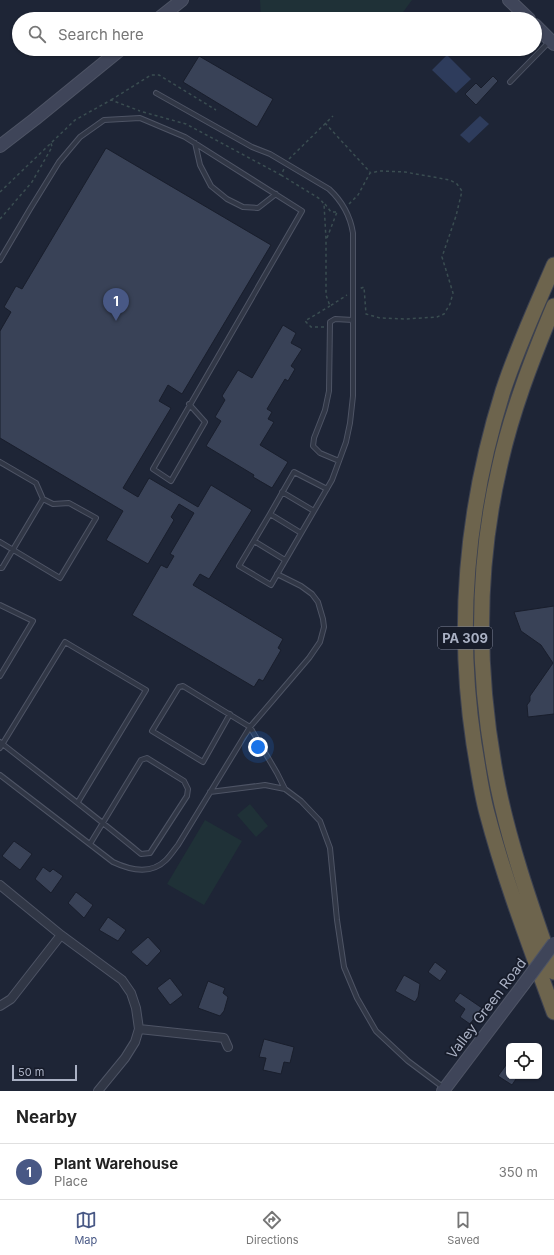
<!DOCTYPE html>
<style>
body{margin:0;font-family:Inter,sans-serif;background:#f6f6f6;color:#222}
.controls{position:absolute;right:12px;bottom:12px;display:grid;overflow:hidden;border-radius:6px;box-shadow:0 1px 3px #0004}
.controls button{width:36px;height:36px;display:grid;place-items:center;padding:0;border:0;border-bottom:1px solid #e0e0e0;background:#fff;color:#222;font:20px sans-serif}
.scale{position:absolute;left:12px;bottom:10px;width:65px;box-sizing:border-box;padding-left:4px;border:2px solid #aab1c4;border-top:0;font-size:11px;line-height:14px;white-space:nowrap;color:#aab1c4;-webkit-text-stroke:3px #171c2a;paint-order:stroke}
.you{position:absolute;left:258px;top:747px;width:14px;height:14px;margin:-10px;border:3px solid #fff;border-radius:50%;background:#1a73e8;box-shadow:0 0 0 6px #1a73e833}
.badge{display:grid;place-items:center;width:26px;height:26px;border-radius:50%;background:#485885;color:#fff;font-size:13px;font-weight:700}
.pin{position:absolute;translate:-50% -33px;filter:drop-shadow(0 1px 2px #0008)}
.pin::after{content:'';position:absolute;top:21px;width:14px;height:12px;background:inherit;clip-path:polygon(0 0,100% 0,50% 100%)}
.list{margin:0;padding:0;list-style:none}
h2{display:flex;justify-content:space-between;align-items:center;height:52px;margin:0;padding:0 16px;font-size:17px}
h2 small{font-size:13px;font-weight:400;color:#767676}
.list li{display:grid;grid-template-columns:26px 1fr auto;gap:12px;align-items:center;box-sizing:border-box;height:56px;padding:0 16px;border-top:1px solid #e0e0e0}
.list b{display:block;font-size:15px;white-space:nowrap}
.list p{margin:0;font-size:13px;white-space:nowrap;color:#767676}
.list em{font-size:13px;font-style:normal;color:#767676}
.icon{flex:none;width:22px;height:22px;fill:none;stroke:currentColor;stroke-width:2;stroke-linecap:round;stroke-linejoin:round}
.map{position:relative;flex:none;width:554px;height:1091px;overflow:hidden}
.search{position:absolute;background:#fff;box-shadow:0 1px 3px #0004;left:12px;right:12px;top:12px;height:44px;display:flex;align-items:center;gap:10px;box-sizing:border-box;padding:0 14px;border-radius:22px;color:#767676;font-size:15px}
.sheet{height:108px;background:#fff}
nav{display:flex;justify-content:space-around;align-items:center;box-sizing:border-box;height:56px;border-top:1px solid #e0e0e0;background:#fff;font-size:11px;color:#767676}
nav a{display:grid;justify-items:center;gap:2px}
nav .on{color:#485885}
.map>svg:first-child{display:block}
.green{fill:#1f3137}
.water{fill:#2e3c5c}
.building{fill:#394257;stroke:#191e2c}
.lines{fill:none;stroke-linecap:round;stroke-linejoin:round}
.lane-casing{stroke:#4e5465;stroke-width:6}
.street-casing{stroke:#4e5465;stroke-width:10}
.secondary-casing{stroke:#4e5465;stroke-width:14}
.highway-casing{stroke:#3c4150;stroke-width:17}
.path{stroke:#3a4d51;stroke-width:1.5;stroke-dasharray:3 3;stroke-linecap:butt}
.lane{stroke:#313746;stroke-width:4}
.street{stroke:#313746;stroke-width:8}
.secondary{stroke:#3f4559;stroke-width:12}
.highway{stroke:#6d644d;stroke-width:15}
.secondary-bridge-casing{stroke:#4e5465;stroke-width:14;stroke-linecap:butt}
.secondary-bridge{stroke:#3f4559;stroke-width:12}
.labels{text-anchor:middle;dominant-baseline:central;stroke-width:3.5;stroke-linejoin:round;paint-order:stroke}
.shield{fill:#171c2a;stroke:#7e8496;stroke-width:1}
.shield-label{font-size:13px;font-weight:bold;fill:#aab1c4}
.street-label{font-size:14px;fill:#aab1c4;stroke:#171c2a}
</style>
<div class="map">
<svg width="554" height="1091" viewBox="0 0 554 1091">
<rect width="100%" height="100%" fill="#1e2536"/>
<path class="green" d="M260,0H412L398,19H261Z
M295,49H347L321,52Z
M250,804L268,826L256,837L237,815Z
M205,820L242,841L204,905L167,884Z"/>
<path class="water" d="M447,55L471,79L456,93L432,70Z
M480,116L489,124L469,143L460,135Z"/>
<path class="building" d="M199,56L273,99L257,127L183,82Z
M493,76L498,81L476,105L465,94L476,83L481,88Z
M106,148L271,245L182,394L168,385L159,401L171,408L123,488L138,497L149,478L198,507L211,485L252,510L209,579L200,574L193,585L283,639L278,648L281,650L263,681L259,679L254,687L132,615L161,565L167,568L174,556L170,554L194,513L179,504L171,517L174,520L148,564L106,540L123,511L0,438V331L11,312L4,307L16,286L22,289Z
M283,325L296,333L291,343L302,349L291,366L295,369L288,381L285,379L267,409L272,412L268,419L274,422L260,445L288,462L272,488L253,477L254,475L206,446L221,421L215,417L225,400L222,396L238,370L252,378Z
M554,606V714L528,717L527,705L530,701V696L553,663L541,645L521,631L514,612Z
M14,841L32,854L20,870L2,856Z
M43,867L50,872L53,869L63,876L51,893L35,879Z
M76,892L93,905L84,918L68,903Z
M108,917L126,930L118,941L99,930Z
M148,937L161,951L147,966L131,952Z
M435,962L447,971L440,981L428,972Z
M404,975L420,984L418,997L415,1002L395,991Z
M170,978L183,995L170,1005L157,988Z
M208,981L225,988L223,993L228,997L224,1011L220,1016L198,1008Z
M460,993L482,1008L470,1024L460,1017L465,1009L454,1001Z
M264,1039L294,1047L290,1063L284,1062L281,1074L263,1070L266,1058L259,1057Z
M509,1061V1076H518L512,1085L498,1076Z"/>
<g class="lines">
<g class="lane-casing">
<path id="lane" d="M510,82L549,42
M156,93L252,147L270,154L329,189C342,201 350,215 353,233V396L350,423L346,442L332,480L271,585L239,566L270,514
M195,143L200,165L211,186L227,199L243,207L258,208L276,194
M0,260L30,209L59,162L80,137L104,120L140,118L185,137L302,211L153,469L171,481L205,422L189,404
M339,461L320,453L313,446L314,438L325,410L329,391L330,322L335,319L353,320
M0,462L36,483L43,499L53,504L69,503L96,518L60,578L0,542
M282,492L314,511
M301,533L270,514L294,472L327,489
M254,541L285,560
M0,568H2L43,499
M0,605L33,621L0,676
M230,714L203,762L152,731L179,687L183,686L250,727L277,773L285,789L301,801L320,821L330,848L337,920L344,967L357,998L376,1031L408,1061L444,1088
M0,742C47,779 95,816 141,854L150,853L187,796L188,789L184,781L147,758L141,760L90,844
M0,748L65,642L146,690L78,802
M0,775L113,862C130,870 151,875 166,860C170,856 174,850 178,845L250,727L309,658L320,642L324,627L323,619L318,602L312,594L301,586L277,574
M210,792L265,785L285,789"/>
</g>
<g class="street-casing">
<path id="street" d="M0,885L61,935L11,999L0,1006
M61,935L122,980L131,993L136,1008L139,1029L135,1042L125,1058L98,1091
M139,1029L224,1038L228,1047"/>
</g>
<g class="secondary-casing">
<path id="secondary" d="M509,0L529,19
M158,19L182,0
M535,25L554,44
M0,146L35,119L121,49
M443,1091L523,985"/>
</g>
<g class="highway-casing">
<path id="highway" d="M554,265C536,307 517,348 503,391C467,506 456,626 474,744C478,767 481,791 487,813C505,881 530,946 554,1012
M554,306C532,359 511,413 499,469C475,574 477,682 498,787C511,850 533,911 554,972"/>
</g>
<path class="path" d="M111,100L151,75H159L216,110
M143,112L186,124L281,175L284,169
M325,123L370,172
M289,159L333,116
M281,175L320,199L324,204L326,239V295L330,306L347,295
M0,192L75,120L111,100L140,111
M325,204L331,212H337
M349,204L358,195L370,173L380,171L405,172L450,180L457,184L462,191L456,216L442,257L453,293L450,304L444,314L437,317L405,319L380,318L366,314L364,287L359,289
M0,219L32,182L52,147L51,143
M327,238L337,212
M324,327H311L305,321L330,306"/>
<use href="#lane" class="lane"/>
<use href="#street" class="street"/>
<use href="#secondary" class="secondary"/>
<use href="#highway" class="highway"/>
<g class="secondary-bridge-casing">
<path id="secondary-bridge" d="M523,985L554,943"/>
</g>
<use href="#secondary-bridge" class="secondary-bridge"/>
</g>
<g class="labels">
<rect class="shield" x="438" y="627" width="54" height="22" rx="3"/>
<g class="shield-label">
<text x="465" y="638">PA 309</text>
</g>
<g class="street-label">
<text transform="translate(486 1008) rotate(-53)">Valley Green Road</text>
</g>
</g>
</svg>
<div class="controls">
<button><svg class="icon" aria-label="locate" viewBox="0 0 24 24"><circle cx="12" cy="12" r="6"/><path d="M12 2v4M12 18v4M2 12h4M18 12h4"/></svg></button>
</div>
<div class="scale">50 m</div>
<div class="you"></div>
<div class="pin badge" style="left:116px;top:321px">1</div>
<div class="search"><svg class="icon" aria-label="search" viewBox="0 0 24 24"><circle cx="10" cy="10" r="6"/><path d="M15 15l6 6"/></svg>Search here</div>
</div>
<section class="sheet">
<h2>Nearby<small></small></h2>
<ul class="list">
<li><span class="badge">1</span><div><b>Plant Warehouse</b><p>Place</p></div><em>350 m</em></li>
</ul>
</section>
<nav>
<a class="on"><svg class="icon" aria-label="map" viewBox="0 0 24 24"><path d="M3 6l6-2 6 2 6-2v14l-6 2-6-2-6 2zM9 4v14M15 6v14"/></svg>Map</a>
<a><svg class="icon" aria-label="directions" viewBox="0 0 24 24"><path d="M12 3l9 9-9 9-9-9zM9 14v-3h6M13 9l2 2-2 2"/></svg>Directions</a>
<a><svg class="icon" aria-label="saved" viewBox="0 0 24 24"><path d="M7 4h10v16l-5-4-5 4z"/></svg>Saved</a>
</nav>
